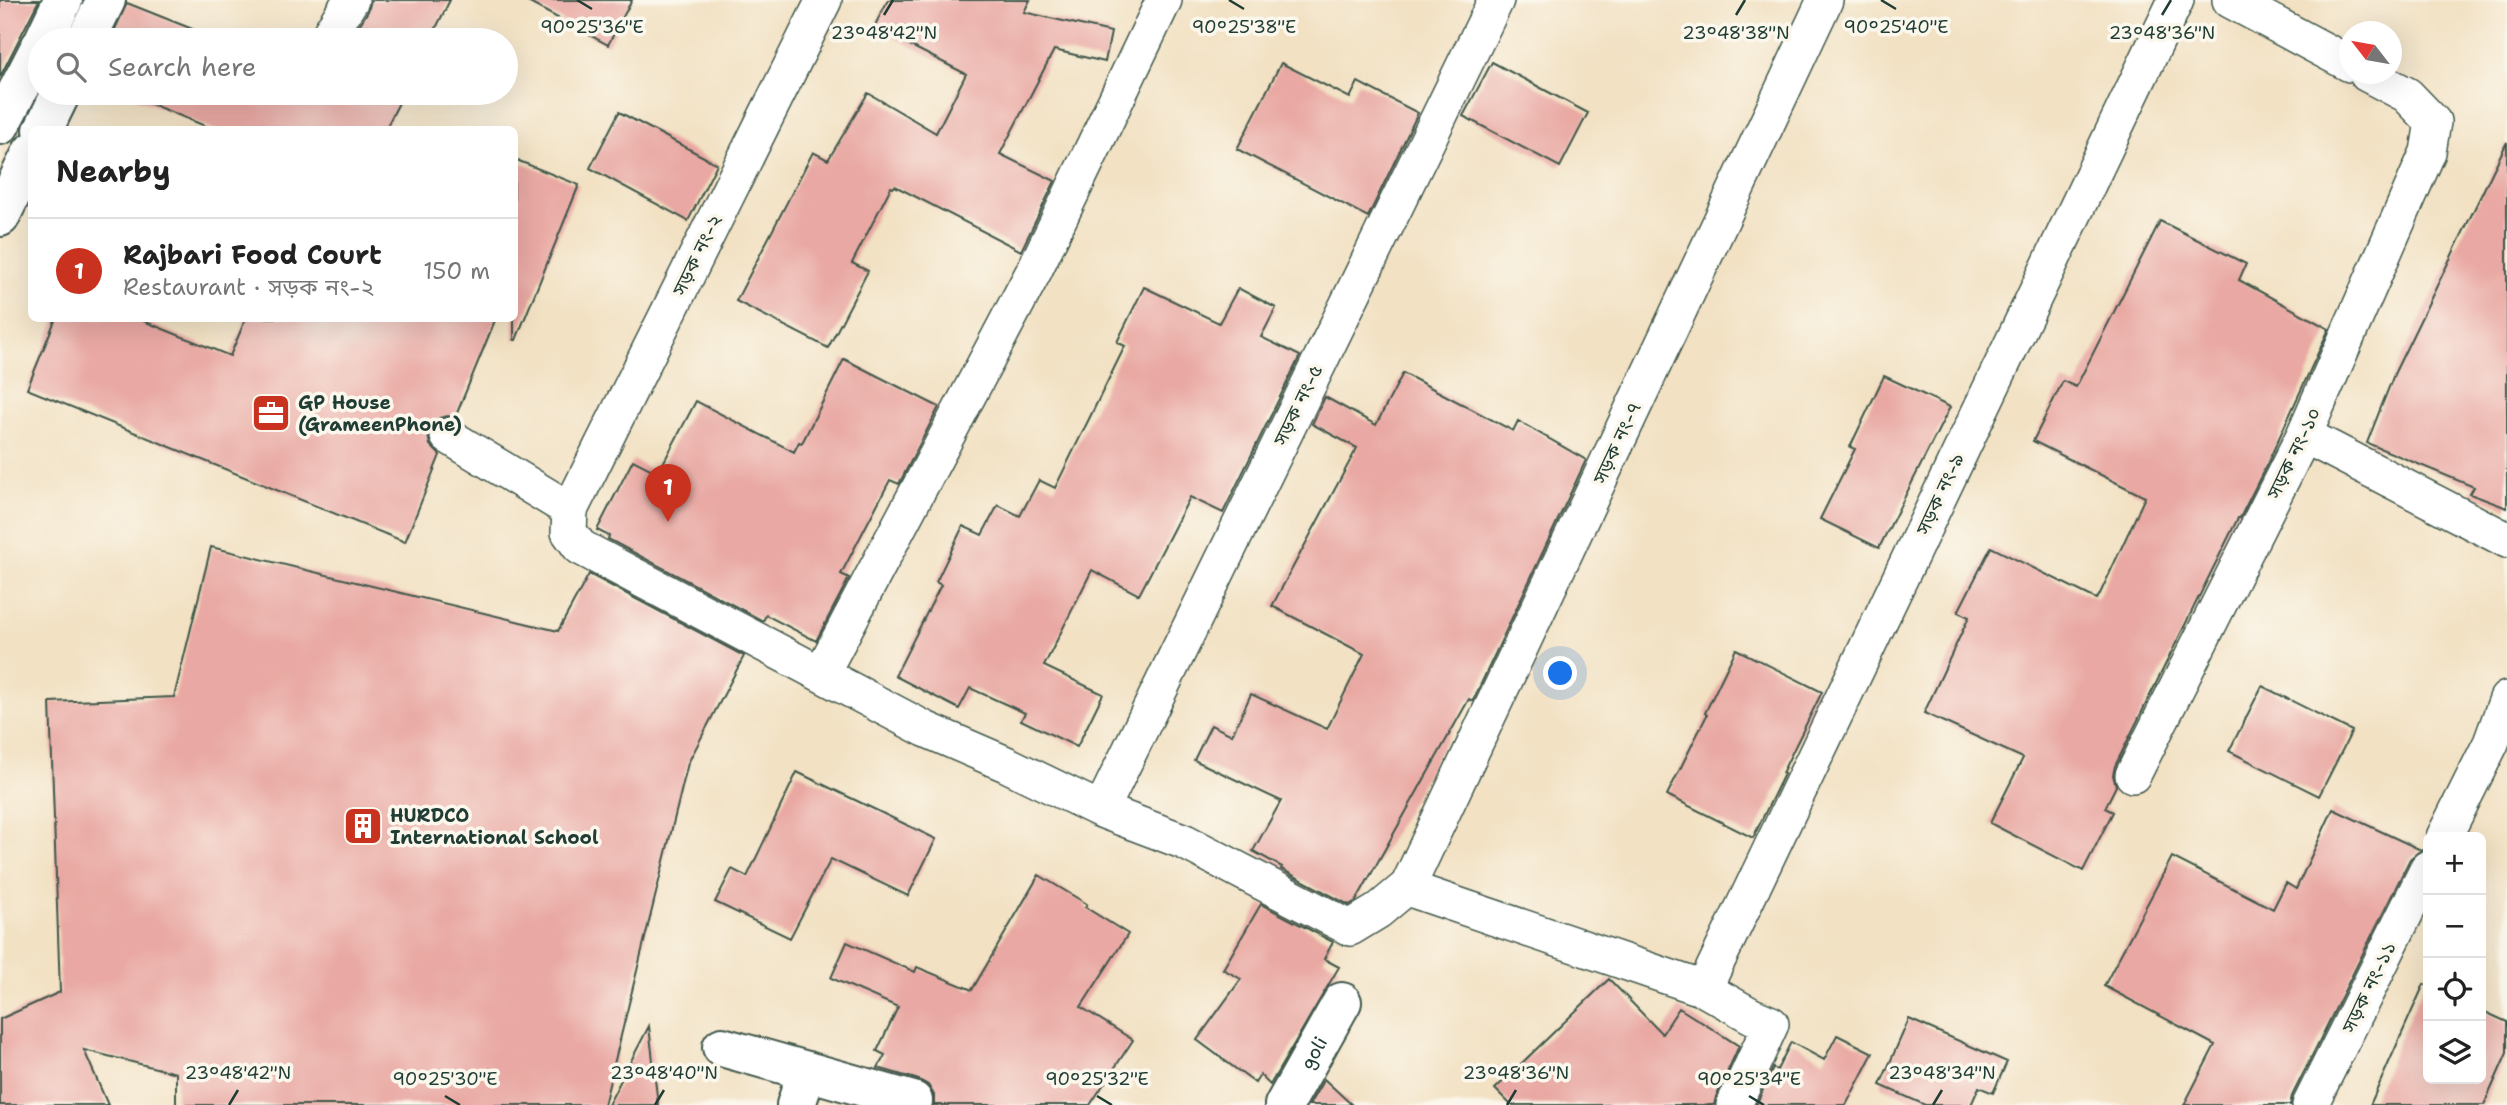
<!DOCTYPE html>
<meta charset="utf-8">
<style>
body{margin:0;font-family:"Shantell Sans","Noto Sans Bengali",sans-serif;background:#f2f2f2;color:#222}
.controls{position:absolute;right:21px;bottom:21px;display:grid;overflow:hidden;border-radius:10px;box-shadow:0 7px 28px #0002}
.controls button{width:63px;height:63px;display:grid;place-items:center;padding:0;border:0;border-bottom:2px solid #e0e0e0;background:#fff;color:#222;font:35px sans-serif}
.compass{position:absolute;left:2339px;top:21px;width:63px;height:63px;border-radius:50%;background:#fff;box-shadow:0 7px 28px #0002;rotate:301deg}
.you{position:absolute;left:1561px;top:674px;width:24px;height:24px;margin:-18px;border:5px solid #fff;border-radius:50%;background:#1a73e8;box-shadow:0 0 0 10px #1a73e833}
.badge{display:grid;place-items:center;width:46px;height:46px;border-radius:50%;background:#c8321e;color:#fff;font-size:23px;font-weight:700}
.pin{position:absolute;translate:-50% -58px;filter:drop-shadow(0 2px 4px #0008)}
.pin::after{content:'';position:absolute;top:37px;width:24px;height:21px;background:inherit;clip-path:polygon(0 0,100% 0,50% 100%)}
.list{margin:0;padding:0;list-style:none}
h2{display:flex;justify-content:space-between;align-items:center;height:91px;margin:0;padding:0 28px;font-size:30px}
h2 small{font-size:23px;font-weight:400;color:#767676}
.list li{display:grid;grid-template-columns:46px 1fr auto;gap:21px;align-items:center;box-sizing:border-box;height:105px;padding:0 28px;border-top:2px solid #e0e0e0}
.list b{display:block;font-size:26px;white-space:nowrap}
.list p{margin:0;font-size:23px;white-space:nowrap;color:#767676}
.list em{font-size:23px;font-style:normal;color:#767676}
.icon{flex:none;width:38px;height:38px;fill:none;stroke:currentColor;stroke-width:2;stroke-linecap:round;stroke-linejoin:round}
.map{position:relative;flex:none;width:2507px;height:1105px;overflow:hidden}
.search{position:absolute;background:#fff;box-shadow:0 7px 28px #0002;left:28px;top:28px;width:490px;height:77px;display:flex;align-items:center;gap:18px;box-sizing:border-box;padding:0 24px;border-radius:38px;color:#767676;font-size:26px}
.panel{position:absolute;background:#fff;box-shadow:0 7px 28px #0002;left:28px;top:126px;width:490px;height:196px;border-radius:10px}
.map>svg:first-child{display:block}
.building{fill:#e9a8a3}
.lines{fill:none;stroke-linecap:round;stroke-linejoin:round}
.street-casing{stroke:#3f5649;stroke-width:38}
.secondary-casing{stroke:#3f5649;stroke-width:42}
.street{stroke:#fff;stroke-width:35}
.secondary{stroke:#fff;stroke-width:38}
.ticks{fill:none;stroke:#1f3d34;stroke-width:2.5}
.labels{text-anchor:middle;dominant-baseline:central;stroke-width:7;stroke-linejoin:round;paint-order:stroke}
.street-label{font-size:19px;fill:#1f3d34;stroke:#fbf7ec}
.poi-label{font-size:19px;font-weight:bold;fill:#1f3d34;stroke:#fbf7ec;text-anchor:start}
.ticks-label{font-size:18px;text-anchor:middle;fill:#1f3d34;stroke:#fbf7ec;stroke-width:7;stroke-linejoin:round;paint-order:stroke}
</style>
<div class="map">
<svg width="2507" height="1105" viewBox="0 0 2507 1105">
<rect width="100%" height="100%" fill="#fbf7ec"/>
<filter id="ink" filterUnits="userSpaceOnUse"><feTurbulence type="fractalNoise" baseFrequency=".0143" numOctaves="2"/><feDisplacementMap in="SourceGraphic" scale="14" xChannelSelector="R" yChannelSelector="G"/><feConvolveMatrix kernelMatrix="1 2 1 2 8 2 1 2 1" color-interpolation-filters="sRGB"/></filter>
<filter id="wash" filterUnits="userSpaceOnUse"><feTurbulence type="fractalNoise" baseFrequency=".00686" numOctaves="4" result="noise"/><feDisplacementMap in="SourceGraphic" scale="28" xChannelSelector="R" yChannelSelector="G"/><feGaussianBlur stdDeviation="1.57" result="paint"/><feColorMatrix in="noise" values="0 0 0 0 0 0 0 0 0 0 0 0 0 0 0 0 0 1.4 0 .05"/><feComposite in="paint" operator="in"/></filter>
<g filter="url(#wash)">
<rect width="100%" height="100%" fill="#f2e1c3"/>
<g id="blocks">
<path class="building" d="M0,0H39L0,77Z
M371,0H450L430,40H350L368,11Z
M524,0H632L608,45Z
M888,0H1030L1024,12L1111,32L1105,62L1054,50L1000,154L1055,181L1021,251L895,186L893,188L891,187L852,263L868,271L828,348L736,301L813,152L828,160L868,93L936,133L966,74L874,27Z
M127,3L220,40H110Z
M1492,62L1588,113L1560,167L1463,116Z
M1281,63L1350,98L1358,82L1418,113L1368,217L1237,149Z
M124,93H404L385,130H215Z
M619,112L717,164L688,221L590,168Z
M2507,142V508L2470,494L2474,487L2367,443L2395,372Z
M514,159L579,185L516,340H514Z
M2160,221L2246,264L2239,280L2329,329L2269,460L2240,518H2238L2115,766L2113,775L2116,786L2105,808L2113,812L2083,871L1990,823L2023,758L1924,713L1969,617L1958,612L1991,547L2096,599L2099,596L2145,497L2033,441L2063,381L2076,387Z
M1144,287L1219,323L1238,288L1276,308L1261,337L1300,356L1223,513L1190,497L1139,595L1092,570L1044,666L1103,694L1077,747L1021,720L1025,713L970,688L959,709L895,676L941,585L936,582L963,526L982,535L998,505L1020,516L1039,480L1055,488L1125,346L1117,342Z
M56,318H136L230,356L246,318H496L455,418L448,416L439,418L431,426L428,435L430,445L440,455L405,542L27,389Z
M844,359L939,407L899,484L890,480L841,574L849,578L816,641L766,615L763,621L608,539L609,536L597,530L633,460L658,473L696,401L794,452L799,442L802,443Z
M1403,373L1513,431L1518,421L1586,460L1473,701L1469,699L1356,901L1349,905L1281,869L1282,867L1253,851L1281,801L1194,760L1211,725L1232,735L1251,694L1327,729L1364,654L1272,606L1357,448L1312,424L1325,397L1376,425Z
M1884,376L1950,407L1879,548L1820,519L1855,449L1850,447Z
M211,547L558,631L589,574L744,656L688,763L604,1105H176V1073L84,1050L108,1105H0V1019L60,992L50,702L174,697Z
M1736,649L1822,692L1782,773L1784,774L1753,838L1667,795L1707,715L1705,713Z
M2262,686L2352,731L2319,796L2229,751Z
M797,772L936,839L908,896L831,859L790,938L715,902L732,869L747,877Z
M2333,809L2421,850L2410,859L2292,1096L2290,1105H2184L2215,1045L2104,986L2172,857L2273,909L2286,883L2296,889Z
M1039,875L1087,904L1085,907L1128,934L1081,1007L1133,1040L1090,1105H934V1095L928,1085L919,1080L878,1068L885,1055L877,1051L898,1007L831,978L847,942L915,972L917,967L972,990Z
M1261,904L1333,942L1324,959L1339,967L1270,1085L1260,1075L1255,1083L1197,1040L1241,979L1223,969Z
M1609,979L1662,1034L1679,1008L1739,1046L1716,1097L1714,1105H1511L1495,1089Z
M2424,984L2428,986V1079H2481V1010L2507,1022V1053L2484,1105H2370Z
M1909,1019L2007,1062L1993,1093L1979,1087L1971,1105H1925L1880,1085Z
M649,1026L658,1105H608Z
M1837,1035L1873,1053L1846,1105H1756L1773,1068L1777,1070L1791,1042L1824,1060Z
M1324,1079L1352,1105H1309Z"/>
</g>
</g>
<g filter="url(#ink)">
<use href="#blocks" fill-opacity="0" stroke="#3f5649" stroke-width="2"/>
<g class="lines">
<g class="street-casing">
<path id="street" d="M2230,0L2350,64
M326,40L351,0
M2304,435L2507,540
M448,436L570,510L569,532L580,547L925,729L1006,764L1101,810L1185,842L1350,928L1378,911L1408,886L1825,0
M570,510L824,0
M821,674L1035,269L1164,0
M2133,775L2304,435L2428,152L2433,122L2407,95L2367,74
M1101,810L1496,0
M2444,837L2491,743L2507,699
M1408,886L1419,892L1704,989L1752,1016L1771,1024L1734,1105
M1704,989L2176,0
M2310,1105L2428,868"/>
</g>
<g class="secondary-casing">
<g id="secondary">
<path d="M44,40L63,0"/>
<path d="M86,40L106,0"/>
<path d="M0,125L40,47"/>
<path d="M43,130L61,93"/>
<path d="M0,217L32,152"/>
<path d="M807,1071L722,1047L913,1101"/>
<path d="M796,1105L807,1071"/>
<path id="s1" d="M1284,1105L1342,1002"/>
</g>
</g>
<use href="#street" class="street"/>
<use href="#secondary" class="secondary"/>
</g>
</g>
<path class="ticks" d="M577,0L592,9M1229,0L1244,9M1881,0L1896,9M884,15L893,0M1736,15L1745,0M2162,15L2171,0M445,1096L460,1105M1097,1096L1112,1105M1749,1096L1764,1105M229,1105L238,1090M655,1105L664,1090M1507,1105L1516,1090M1933,1105L1942,1090"/>
<defs>
<g id="office-square" transform="scale(2.0125)"><rect x="-9" y="-9" width="18" height="18" rx="4" fill="#c8321e" stroke="#fbf7ec"/><path d="M-6-3h4V-5.5h4V-3h4V5H-6ZM-1-4.5V-3h2v-1.5ZM-6 0V1H6V0Z" fill="#fff"/></g>
<g id="building-square" transform="scale(2.0125)"><rect x="-9" y="-9" width="18" height="18" rx="4" fill="#c8321e" stroke="#fbf7ec"/><path d="M-4-6H4V6H1V3H-1V6H-4ZM-2.5-4.3h1.7v1.8h-1.7ZM.8-4.3h1.7v1.8H.8ZM-2.5-1h1.7V.8h-1.7ZM.8-1h1.7V.8H.8Z" fill="#fff"/></g>
</defs>
<g fill-rule="evenodd">
<use href="#office-square" x="271" y="413"/>
<use href="#building-square" x="363" y="826"/>
</g>
<g class="labels">
<g class="street-label">
<text transform="translate(697 255) rotate(-64)">সড়ক নং-২</text>
<text transform="translate(1298 405) rotate(-64)">সড়ক নং-৫</text>
<text transform="translate(1617 443) rotate(-65)">সড়ক নং-৭</text>
<text transform="translate(2294 453) rotate(-64)">সড়ক নং-১০</text>
<text transform="translate(1940 494) rotate(-65)">সড়ক নং-৯</text>
<text transform="translate(2369 987) rotate(-64)">সড়ক নং-১১</text>
<text stroke="none"><textPath href="#s1" startOffset="60">goli</textPath></text>
</g>
<g class="poi-label">
<text x="298" y="402">GP House<tspan x="298" dy="22">(GrameenPhone)</tspan></text>
<text x="390" y="815">HURDCO<tspan x="390" dy="22">International School</tspan></text>
</g>
</g>
<g class="ticks-label">
<text x="1896" y="33">90°25'40"E</text>
<text x="592" y="33">90°25'36"E</text>
<text x="1244" y="33">90°25'38"E</text>
<text x="884" y="39">23°48'42"N</text>
<text x="1736" y="39">23°48'38"N</text>
<text x="2162" y="39">23°48'36"N</text>
<text x="238" y="1079">23°48'42"N</text>
<text x="664" y="1079">23°48'40"N</text>
<text x="1516" y="1079">23°48'36"N</text>
<text x="1942" y="1079">23°48'34"N</text>
<text x="445" y="1085">90°25'30"E</text>
<text x="1097" y="1085">90°25'32"E</text>
<text x="1749" y="1085">90°25'34"E</text>
</g>
</svg>
<div class="controls">
<button>+</button>
<button>−</button>
<button><svg class="icon" aria-label="locate" viewBox="0 0 24 24"><circle cx="12" cy="12" r="6"/><path d="M12 2v4M12 18v4M2 12h4M18 12h4"/></svg></button>
<button><svg class="icon" aria-label="layers" viewBox="0 0 24 24"><path d="M12 4l9 5-9 5-9-5zM3 14l9 5 9-5"/></svg></button>
</div>
<svg class="compass" viewBox="-18 -18 36 36"><path d="M0-13l5 13h-10z" fill="#e53935"/><path d="M0 13l5-13h-10z" fill="#767676"/></svg>
<div class="you"></div>
<div class="pin badge" style="left:668px;top:522px">1</div>
<div class="search"><svg class="icon" aria-label="search" viewBox="0 0 24 24"><circle cx="10" cy="10" r="6"/><path d="M15 15l6 6"/></svg>Search here</div>
<section class="panel">
<h2>Nearby<small></small></h2>
<ul class="list">
<li><span class="badge">1</span><div><b>Rajbari Food Court</b><p>Restaurant · সড়ক নং-২</p></div><em>150 m</em></li>
</ul>
</section>
</div>
